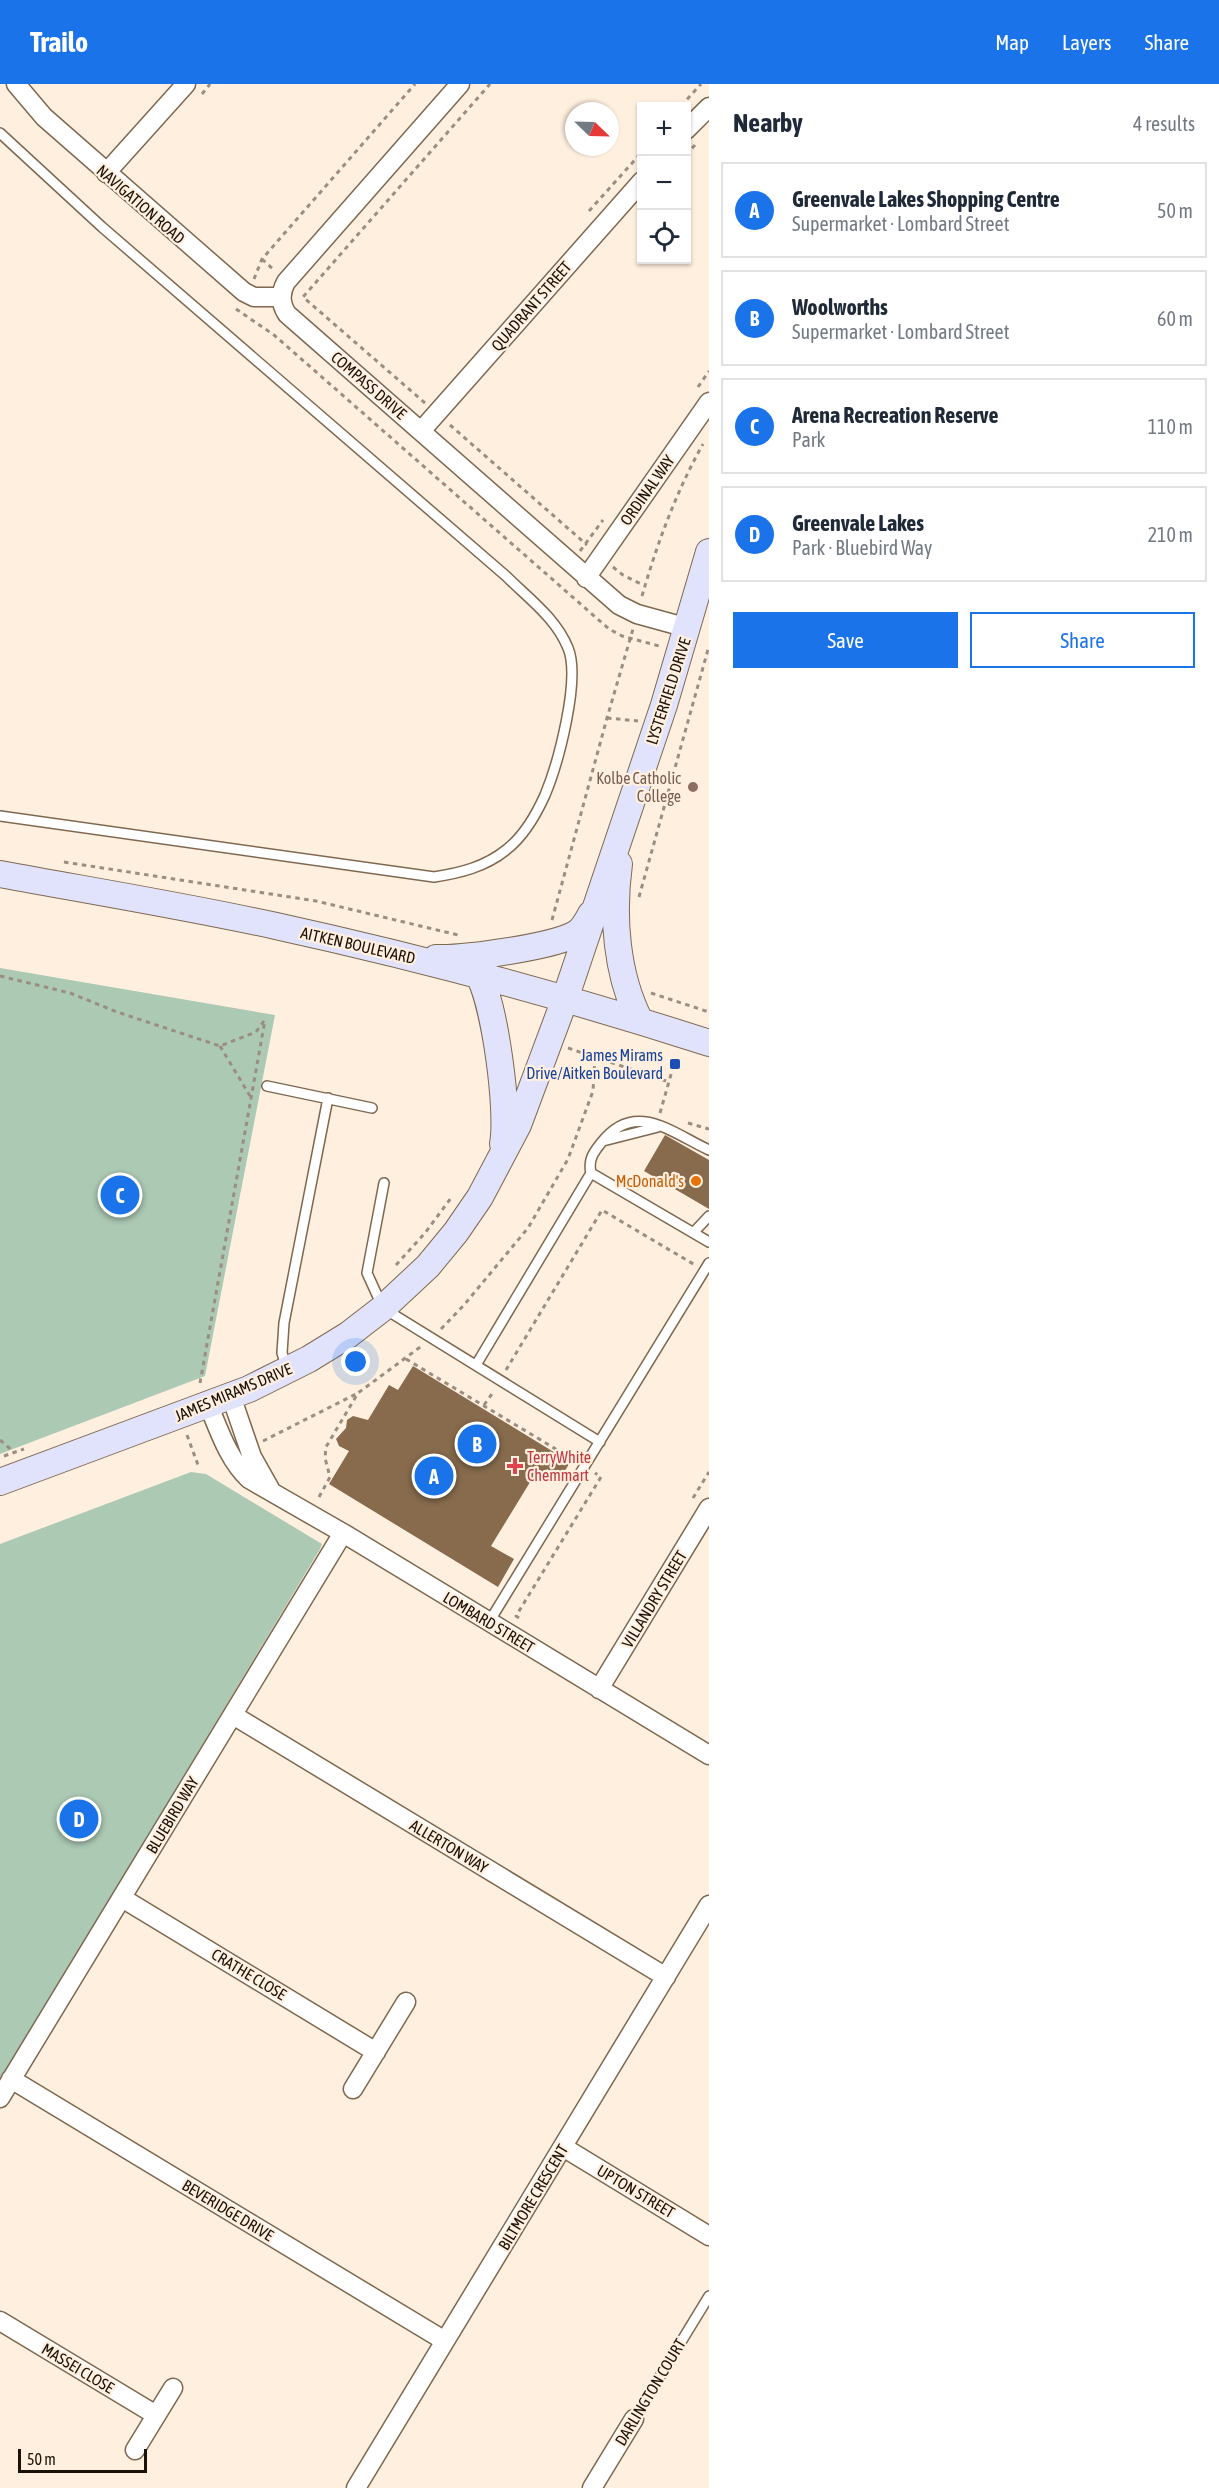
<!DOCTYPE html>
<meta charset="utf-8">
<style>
body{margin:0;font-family:"Asap Condensed",sans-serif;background:#f6f6f7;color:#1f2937}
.controls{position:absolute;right:18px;top:18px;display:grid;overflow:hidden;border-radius:0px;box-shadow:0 2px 4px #0004}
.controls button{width:54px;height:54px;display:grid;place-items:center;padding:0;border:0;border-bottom:2px solid #e0e1e3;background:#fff;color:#1f2937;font:30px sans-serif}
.compass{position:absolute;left:565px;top:18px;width:54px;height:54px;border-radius:50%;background:#fff;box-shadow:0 2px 4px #0004;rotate:113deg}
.scale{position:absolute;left:18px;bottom:15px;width:129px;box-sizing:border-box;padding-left:6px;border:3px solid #1a1108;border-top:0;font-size:16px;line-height:21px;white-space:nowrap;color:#1a1108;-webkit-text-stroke:4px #ffefde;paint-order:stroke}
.you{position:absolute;left:356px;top:1278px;width:21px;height:21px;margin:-15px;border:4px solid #fff;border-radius:50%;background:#1a73e8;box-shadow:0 0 0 9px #1a73e833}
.badge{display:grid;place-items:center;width:39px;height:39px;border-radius:50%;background:#1a73e8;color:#fff;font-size:20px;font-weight:700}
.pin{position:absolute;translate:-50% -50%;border:3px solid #fff;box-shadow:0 2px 6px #0006}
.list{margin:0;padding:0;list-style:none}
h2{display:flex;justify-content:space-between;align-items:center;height:78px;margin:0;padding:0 24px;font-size:26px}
h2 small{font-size:20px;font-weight:400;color:#747a83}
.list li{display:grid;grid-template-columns:39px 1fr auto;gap:18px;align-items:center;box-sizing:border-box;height:96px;margin:0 12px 12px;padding:0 12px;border:2px solid #e0e1e3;border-radius:0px}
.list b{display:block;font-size:22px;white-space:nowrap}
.list p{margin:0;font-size:20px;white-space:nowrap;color:#747a83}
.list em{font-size:20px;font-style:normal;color:#747a83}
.actions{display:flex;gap:12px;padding:18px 24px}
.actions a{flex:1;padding:14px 0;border:2px solid #1a73e8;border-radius:0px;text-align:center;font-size:21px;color:#1a73e8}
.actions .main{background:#1a73e8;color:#fff}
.icon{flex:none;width:33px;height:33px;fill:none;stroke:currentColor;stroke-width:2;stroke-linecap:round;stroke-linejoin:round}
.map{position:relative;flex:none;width:709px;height:2404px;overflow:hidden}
header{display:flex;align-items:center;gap:36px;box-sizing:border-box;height:84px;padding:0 30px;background:#1a73e8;color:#fff}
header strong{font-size:28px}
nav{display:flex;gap:33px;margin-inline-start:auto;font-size:21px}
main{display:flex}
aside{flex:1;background:#fff}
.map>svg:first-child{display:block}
.green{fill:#acc9b4}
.building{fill:#876b4c}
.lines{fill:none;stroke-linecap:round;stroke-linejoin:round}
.lane-casing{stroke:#7f684f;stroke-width:12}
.street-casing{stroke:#7f684f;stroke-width:21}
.secondary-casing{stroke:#7f684f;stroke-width:28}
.path{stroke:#9b8e81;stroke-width:3;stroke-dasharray:4.5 4.5;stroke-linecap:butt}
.lane{stroke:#fff;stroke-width:9}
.street{stroke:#fff;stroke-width:18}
.secondary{stroke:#e1e3fd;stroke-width:26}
.education-dot{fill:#8d6e63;stroke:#ffefde;stroke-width:2}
.transit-dot{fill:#1a4fb4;stroke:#ffefde;stroke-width:2}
.food-dot{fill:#e8710a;stroke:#ffefde;stroke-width:2}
.health-dot{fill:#e0444e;stroke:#ffefde;stroke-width:2}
.labels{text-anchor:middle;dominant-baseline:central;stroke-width:4.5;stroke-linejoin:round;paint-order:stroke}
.street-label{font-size:16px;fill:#1a1108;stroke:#ffefde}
.education-label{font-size:16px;fill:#785e54;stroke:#ffefde;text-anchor:end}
.transit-label{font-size:16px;fill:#164399;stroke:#ffefde;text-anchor:end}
.food-label{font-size:16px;fill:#c56008;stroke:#ffefde;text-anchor:end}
.health-label{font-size:16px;fill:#be3a42;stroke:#ffefde;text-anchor:start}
</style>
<header>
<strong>Trailo</strong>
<nav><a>Map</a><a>Layers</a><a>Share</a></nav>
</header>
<main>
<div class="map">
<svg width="709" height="2404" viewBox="0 0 709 2404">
<rect width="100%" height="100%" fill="#ffefde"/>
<path class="green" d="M0,884L275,931L205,1292L0,1370Z
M191,1388L206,1390L322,1460L320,1465L0,1997V1460Z"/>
<path class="building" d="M665,1051L709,1076V1125L644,1087Z
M413,1282L570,1378L561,1394L547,1385L541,1394L535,1390L491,1462L514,1475L498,1503L329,1400L349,1367L339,1362L336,1355L346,1344L347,1336L353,1332L368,1336L389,1301L398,1306Z"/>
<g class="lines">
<g class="lane-casing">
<path id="lane" d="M0,49L102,143L506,492C528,514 556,534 568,564C581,595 558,680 545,711C536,731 523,753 506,766C485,783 460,789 434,793L0,732
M267,1002L372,1024
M603,1057L658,1043
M591,1089C588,1076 593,1069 601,1059C635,1015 672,1049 709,1066
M384,1099L367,1189L383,1224L600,1358
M694,1148L709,1132
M476,1281L591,1089L709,1158
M287,1284L282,1269L284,1239L328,1014
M489,1538L709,1179
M634,2335L709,2212"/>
</g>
<g class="street-casing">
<path id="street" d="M16,0L44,33L244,208L254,213H281
M460,0L286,198C280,209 280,219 287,230L619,521L637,530L688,544
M686,46L709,23
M106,89L186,0
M421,347L642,97
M586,494L709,318
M231,1312L252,1373L270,1405
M208,1320C219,1346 228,1375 249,1395L343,1449L709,1671
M599,1605L709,1424
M233,1631L666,1893
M122,1814L376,1968
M11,1995L445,2257
M353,2005L406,1918
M0,2014L343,1449
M563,2063L709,2152
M0,2237L156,2331
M135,2366L173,2304
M356,2404L709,1821
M592,2404L634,2335"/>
</g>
<g class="secondary-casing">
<path id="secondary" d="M619,780C612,832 616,890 640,937
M0,790C92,807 185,822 276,842C422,874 567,913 709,959
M436,874C464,875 554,863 577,849C584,844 587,837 591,830
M479,892C495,922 509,1026 503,1060
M0,1398L249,1305L309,1275L348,1251L383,1224L428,1182L456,1148L480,1113L518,1041L565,915L664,621L709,468"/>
</g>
<path class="path" d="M202,10L210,0
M681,22L701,0
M686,71L695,61
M589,127L642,68
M262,175L274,186
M254,195L262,175L415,0
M236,225L274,251L609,545L622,552L659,562
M698,303L709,287
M425,319L303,213L490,0
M450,341L587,461
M580,467L603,436
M613,483L623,491L645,502
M642,512C657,460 676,408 703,360
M607,634L638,637
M64,778L316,817L458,851
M639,813L709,562
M552,836L607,634L633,545
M0,892L70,909L117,928L220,962L256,948L264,937
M651,909L709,928
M220,962L250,1012
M568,964L669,998
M660,1029L674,980
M688,1039L709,1045
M396,1181L425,1149L451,1114
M441,1245L464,1221L528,1144L568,1075L593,1007L595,973
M406,1275L574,1376
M506,1286L602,1126L695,1181
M200,1299L265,936
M484,1321L494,1307
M187,1351L198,1381
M0,1356L14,1368
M263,1357L356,1310
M4,1372L24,1365
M319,1413L330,1393L325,1374L326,1363L358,1309L423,1261
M693,1414L709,1388
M519,1534L516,1532L601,1393L595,1389"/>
<use href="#lane" class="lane"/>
<use href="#street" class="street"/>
<use href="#secondary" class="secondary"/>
</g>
<circle class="education-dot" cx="693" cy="703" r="6"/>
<rect class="transit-dot" x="669" y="974" width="12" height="12" rx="3"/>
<circle class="food-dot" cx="696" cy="1097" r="6"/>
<path class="health-dot" d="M512 1373h6v6h6v6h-6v6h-6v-6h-6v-6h6z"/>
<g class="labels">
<g class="street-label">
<text transform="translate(141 120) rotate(41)">NAVIGATION ROAD</text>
<text transform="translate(531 222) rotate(-49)">QUADRANT STREET</text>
<text transform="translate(369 301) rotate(41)">COMPASS DRIVE</text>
<text transform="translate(647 406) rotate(-55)">ORDINAL WAY</text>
<text transform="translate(668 607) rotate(-72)">LYSTERFIELD DRIVE</text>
<text transform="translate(358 861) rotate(13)">AITKEN BOULEVARD</text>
<text transform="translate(233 1308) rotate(-23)">JAMES MIRAMS DRIVE</text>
<text transform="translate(654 1515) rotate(-59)">VILLANDRY STREET</text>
<text transform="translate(489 1538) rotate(31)">LOMBARD STREET</text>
<text transform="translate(172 1731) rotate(-59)">BLUEBIRD WAY</text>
<text transform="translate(449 1762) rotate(31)">ALLERTON WAY</text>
<text transform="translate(249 1890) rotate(31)">CRATHE CLOSE</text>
<text transform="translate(636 2107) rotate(31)">UPTON STREET</text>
<text transform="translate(533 2113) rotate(-59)">BILTMORE CRESCENT</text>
<text transform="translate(228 2126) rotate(31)">BEVERIDGE DRIVE</text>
<text transform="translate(78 2284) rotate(31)">MASSEI CLOSE</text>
<text transform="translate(650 2308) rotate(-59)">DARLINGTON COURT</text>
</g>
<g class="education-label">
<text x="681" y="694">Kolbe Catholic<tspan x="681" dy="18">College</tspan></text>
</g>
<g class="transit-label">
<text x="663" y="971">James Mirams<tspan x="663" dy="18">Drive/Aitken Boulevard</tspan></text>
</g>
<g class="food-label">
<text x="684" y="1097">McDonald's</text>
</g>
<g class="health-label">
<text x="527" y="1373">TerryWhite<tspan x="527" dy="18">Chemmart</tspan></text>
</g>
</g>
</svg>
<div class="controls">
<button>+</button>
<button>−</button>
<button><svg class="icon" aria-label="locate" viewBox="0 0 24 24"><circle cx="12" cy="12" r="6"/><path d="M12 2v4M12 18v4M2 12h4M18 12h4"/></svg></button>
</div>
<svg class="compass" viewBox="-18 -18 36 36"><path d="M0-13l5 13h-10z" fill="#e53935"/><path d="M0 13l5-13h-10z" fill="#747a83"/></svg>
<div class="scale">50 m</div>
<div class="you"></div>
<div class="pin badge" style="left:434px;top:1392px">A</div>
<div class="pin badge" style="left:477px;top:1360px">B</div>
<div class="pin badge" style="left:120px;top:1111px">C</div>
<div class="pin badge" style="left:79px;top:1735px">D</div>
</div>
<aside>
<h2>Nearby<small>4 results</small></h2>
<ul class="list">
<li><span class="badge">A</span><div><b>Greenvale Lakes Shopping Centre</b><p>Supermarket · Lombard Street</p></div><em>50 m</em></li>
<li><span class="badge">B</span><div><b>Woolworths</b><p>Supermarket · Lombard Street</p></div><em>60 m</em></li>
<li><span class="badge">C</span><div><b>Arena Recreation Reserve</b><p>Park</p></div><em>110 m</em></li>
<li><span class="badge">D</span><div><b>Greenvale Lakes</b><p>Park · Bluebird Way</p></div><em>210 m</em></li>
</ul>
<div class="actions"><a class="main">Save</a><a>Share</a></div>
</aside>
</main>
